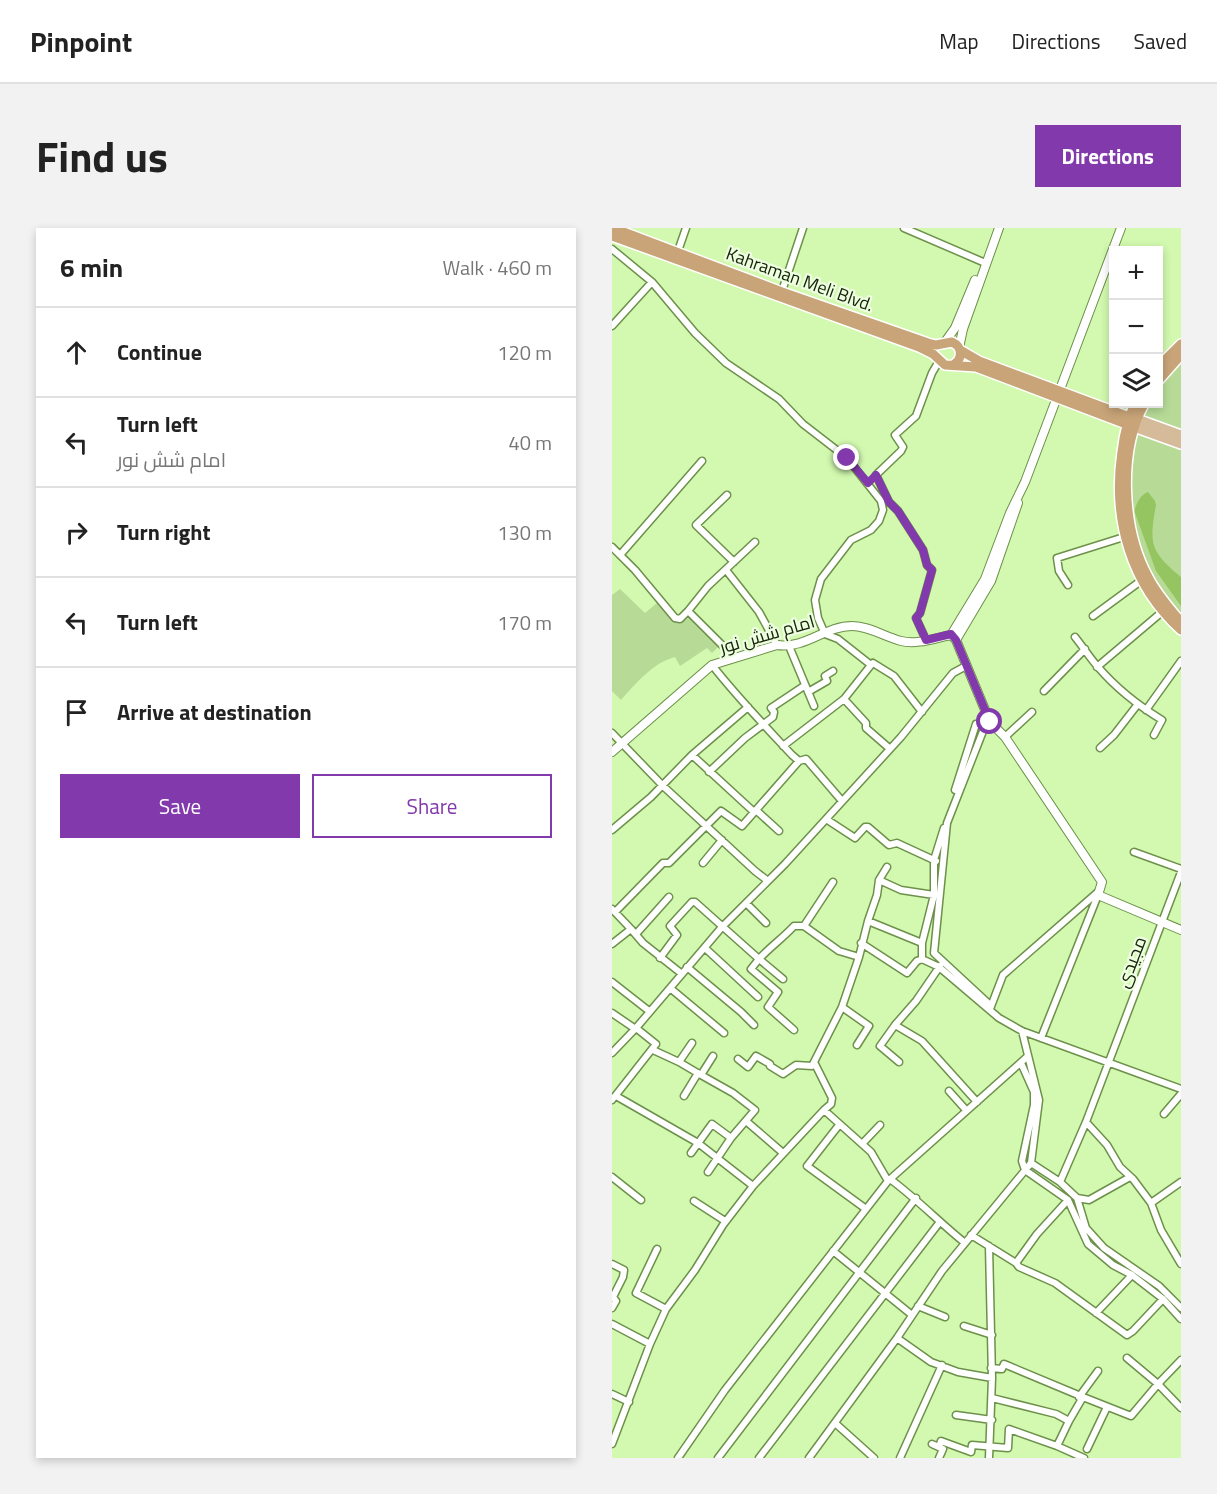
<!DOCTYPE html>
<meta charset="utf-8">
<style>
body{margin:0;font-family:"Titillium Web",Cairo,sans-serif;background:#f2f2f2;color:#222}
.controls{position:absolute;right:18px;top:18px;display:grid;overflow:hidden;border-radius:0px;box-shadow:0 3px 9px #0003}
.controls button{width:54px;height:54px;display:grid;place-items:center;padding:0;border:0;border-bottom:2px solid #e0e0e0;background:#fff;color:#222;font:30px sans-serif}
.stop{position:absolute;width:18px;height:18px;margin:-14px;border:4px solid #8239ab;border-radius:50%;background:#fff}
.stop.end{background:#8239ab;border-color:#fff;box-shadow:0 2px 6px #0008}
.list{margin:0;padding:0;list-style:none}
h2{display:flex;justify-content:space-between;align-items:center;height:78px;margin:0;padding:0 24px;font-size:26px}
h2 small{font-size:20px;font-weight:400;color:#767676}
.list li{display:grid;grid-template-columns:39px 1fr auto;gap:18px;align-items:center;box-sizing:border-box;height:90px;padding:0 24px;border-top:2px solid #e0e0e0}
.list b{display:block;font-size:22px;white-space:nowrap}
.list p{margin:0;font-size:20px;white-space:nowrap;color:#767676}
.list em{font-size:20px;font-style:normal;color:#767676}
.actions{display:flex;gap:12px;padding:18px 24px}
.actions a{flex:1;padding:14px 0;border:2px solid #8239ab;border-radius:0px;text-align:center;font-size:21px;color:#8239ab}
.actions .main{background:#8239ab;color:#fff}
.icon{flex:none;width:33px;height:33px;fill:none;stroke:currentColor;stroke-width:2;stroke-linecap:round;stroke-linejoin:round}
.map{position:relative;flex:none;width:569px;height:1230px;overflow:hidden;border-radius:0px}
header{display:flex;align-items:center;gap:36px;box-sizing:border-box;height:84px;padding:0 30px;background:#fff;border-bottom:2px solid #e0e0e0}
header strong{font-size:28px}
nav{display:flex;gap:33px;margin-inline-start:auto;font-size:21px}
.intro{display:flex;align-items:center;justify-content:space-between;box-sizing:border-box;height:144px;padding:0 36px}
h1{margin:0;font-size:42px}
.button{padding:15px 27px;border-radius:0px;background:#8239ab;color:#fff;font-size:21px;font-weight:700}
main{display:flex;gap:36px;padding:0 36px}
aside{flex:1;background:#fff;border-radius:0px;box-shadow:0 3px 9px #0003}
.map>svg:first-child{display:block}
.green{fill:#b7db97}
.forest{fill:#94c561}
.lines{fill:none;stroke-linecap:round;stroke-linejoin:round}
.minor-casing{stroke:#6d904a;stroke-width:9}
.tertiary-casing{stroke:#6d904a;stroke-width:10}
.primary-casing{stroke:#fff;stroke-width:12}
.trunk-casing{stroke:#fff;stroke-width:12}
.minor{stroke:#fff;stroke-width:6}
.tertiary{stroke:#fff;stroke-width:8}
.primary{stroke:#d6bb9a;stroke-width:9}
.trunk{stroke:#c8a478;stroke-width:9}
.route{stroke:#8239ab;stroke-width:8}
.labels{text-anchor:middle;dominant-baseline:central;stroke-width:4.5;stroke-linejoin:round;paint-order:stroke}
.street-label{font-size:18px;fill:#152306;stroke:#eefee1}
</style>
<header>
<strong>Pinpoint</strong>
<nav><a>Map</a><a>Directions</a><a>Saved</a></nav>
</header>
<div class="intro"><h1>Find us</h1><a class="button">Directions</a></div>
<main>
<aside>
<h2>6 min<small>Walk · 460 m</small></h2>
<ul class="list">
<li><svg class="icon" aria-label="ahead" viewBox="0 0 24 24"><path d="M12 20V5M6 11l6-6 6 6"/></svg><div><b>Continue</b></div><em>120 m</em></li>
<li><svg class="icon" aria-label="left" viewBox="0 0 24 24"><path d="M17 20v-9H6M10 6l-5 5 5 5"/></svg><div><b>Turn left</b><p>امام شش نور</p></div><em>40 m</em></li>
<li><svg class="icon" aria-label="right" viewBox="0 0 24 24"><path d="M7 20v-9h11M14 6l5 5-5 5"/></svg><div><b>Turn right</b></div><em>130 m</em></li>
<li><svg class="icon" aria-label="left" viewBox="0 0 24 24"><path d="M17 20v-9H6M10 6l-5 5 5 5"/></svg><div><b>Turn left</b></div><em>170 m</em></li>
<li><svg class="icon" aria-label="arrive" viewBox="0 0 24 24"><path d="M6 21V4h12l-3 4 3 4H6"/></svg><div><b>Arrive at destination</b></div></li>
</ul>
<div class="actions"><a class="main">Save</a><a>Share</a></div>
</aside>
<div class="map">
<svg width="569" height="1230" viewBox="0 0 569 1230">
<rect width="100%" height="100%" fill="#d2f9af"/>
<path class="green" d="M569,132V391L544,360L525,317L517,274L524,207L536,176H546L547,159Z
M8,361L33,385L46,374L68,396L78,389L107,418L100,425L95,420L68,438L63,429C42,434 23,456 9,472L0,463V367Z"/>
<path class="forest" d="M536,264L543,273L544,277C537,316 538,323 569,349V378L544,343L523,285C522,278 529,266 536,264Z"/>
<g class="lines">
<g class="minor-casing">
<path id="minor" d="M292,0L371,34
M0,21L40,54L83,105L114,135L167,171L191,196L235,230L269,273L271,282L267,293L259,302L239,312L209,351L203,372L206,390L213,406L226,411L259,437L261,435L282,448L310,484
M66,23L74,0
M169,66L191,0
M0,98L40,54
M115,267L84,297L122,334
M0,319L23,342L63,390L68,391L76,383L123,430
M8,327L90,233
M114,342L147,384L165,417
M456,357L447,343L445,330L512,309
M76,383L96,358L143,314
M481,388L530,352
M463,409C471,419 478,430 486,439C504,460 527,478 550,492L542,507
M314,412L304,390L308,385L320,342L315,337L311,322L286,283L277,274L264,247L289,223L291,219L283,207L304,188L320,145L327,133
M177,418L202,478
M100,437C125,469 153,498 180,527L187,533L194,531L230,573
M485,439L550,384
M432,463L473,421
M196,464L215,453L213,448L221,443
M232,471L254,495V500L277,520
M534,482L569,433
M0,505L51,558L143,643L156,653
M393,509L420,484
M171,518L232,471L259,437
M488,520L502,507L526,476
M80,527L142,584L145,583L167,603
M97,544L133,510L161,489L162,484L159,480L192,458
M343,562L364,496L373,498
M214,591L243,610L253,599H256L277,617L285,615L324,633
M0,602L39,569L80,527L136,479
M522,624L569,641
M91,635L110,612
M275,639L267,652L265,667L256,693L310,715
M267,652L289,662L322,667
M134,675L154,695
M0,681L19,701
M3,684L51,635H57L109,583L130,598L187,533
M192,698L221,654
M24,706L57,669
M249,715L295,745L305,733L310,731L327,739L387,790L410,803L569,861
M0,716L19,701L31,715L70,746
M93,720L146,769
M48,730L65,707L58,698L80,674H83L147,731L139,741L166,764L156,779L182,802
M310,731V715L322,667V632L332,600
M75,739L129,784L142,797
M171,751L147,731C158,719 171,710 182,698H192L227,723L247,729L256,693
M0,754L37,783
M58,760L112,805
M377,776L322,725L335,595L373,498L378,494
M230,779L257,798L245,817
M378,781L391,747L486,664
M0,785L22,800
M283,797L304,773L328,738
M429,810L486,667
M41,822L67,834L80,815
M0,825L24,800
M126,831L136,839L144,828L158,836V838L171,846L184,837L200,838L230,779L247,729
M67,834L89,847L101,828
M287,834L268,818L283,797L310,813L365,874
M409,835L422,864V877L410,933L413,942L456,972L476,1016L501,1037L520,1047L551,1071L569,1091
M203,836L220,870L219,876L212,882L259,924L276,953L416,828
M89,847L121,865L143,882L119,910L96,944
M337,863L354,882
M4,868L86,915L141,958
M72,868L86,845
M0,872L44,816L24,800L110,699L173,636L289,509L341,445L354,438
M552,886L569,866
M134,893L171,925
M474,894L495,917L508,939L521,951L539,975L549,1002L569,1036
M227,897L195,938L254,981
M250,916L268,897
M79,925L100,896L119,910
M419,935L448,954L465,970L474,1000L492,1020L547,1058L569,1080
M0,949L29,972
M278,951C305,971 327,994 353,1015
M448,954L474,894L569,644
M465,970L477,972L518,949
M456,972L425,1006L404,1035L407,1039L443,1055L515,1107L521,1103L551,1071
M82,973L113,993
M539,975L569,954
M359,1007L404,1035
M45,1021L24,1065L54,1081
M221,1023L300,1087
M0,1036L12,1042L11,1049L1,1069L4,1073L0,1080
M306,1078L333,1089
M484,1085L520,1047
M0,1096L38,1116
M352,1098L380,1107
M285,1110L319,1134L346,1144L380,1150
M569,1132L546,1156L569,1180
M379,1140L390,1141L392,1136L471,1169L457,1193
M0,1166L17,1174
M467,1169L486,1143
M471,1169L519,1188L546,1156L515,1130
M344,1187L380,1192
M223,1195L262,1230
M0,1216L38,1116L54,1081L83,1042L111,997L141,958L212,882
M320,1216L331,1221L327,1230
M445,1218L472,1230
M327,1219L329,1213L359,1224L360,1217L396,1220L397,1201L445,1218L457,1193L444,1186L380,1170
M475,1221L495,1179
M66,1230L113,1162L276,953
M106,1230L304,970
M147,1230L327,995
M197,1230L285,1110L330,1043L419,935L427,872L410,803
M288,1230L330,1137
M377,1230L380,1150L377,1018"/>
</g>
<g class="tertiary-casing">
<path id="tertiary" d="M333,114L343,100L363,52
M347,120L351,101L387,0
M339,407L373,351L398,285L413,254L509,0
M344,412L379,353L406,275
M0,524L100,437L165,417C194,421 213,398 240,398C257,398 273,409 289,413C305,417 323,410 339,407L344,412L378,494L393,509L490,654L486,667L569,702"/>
</g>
<g class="primary-casing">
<path id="primary" d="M525,191L569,207
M522,199L569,216"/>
</g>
<g class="trunk-casing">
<path id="trunk" d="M1,0L170,64L316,115L324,117L340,114C351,119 351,131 341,137
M0,8L307,119L321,126L333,137L364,139L522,199
M348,122L367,133L520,190
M546,139L569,116
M546,153L569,127
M523,176C515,192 512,207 510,224C500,291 519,357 569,402
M532,176C506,224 510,301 536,349C544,365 557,380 569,394"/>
</g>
<use href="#minor" class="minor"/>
<use href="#tertiary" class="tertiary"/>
<use href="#primary" class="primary"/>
<use href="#trunk" class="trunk"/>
</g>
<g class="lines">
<path class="route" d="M235,230L256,255L264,247L277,274L286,283L311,322L315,337L320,342L308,385L304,390L314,412L339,406L344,412L378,494"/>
</g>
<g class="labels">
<g class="street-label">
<text transform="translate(188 51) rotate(20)">Kahraman Meli Blvd.</text>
<text transform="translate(155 406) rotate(-16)">امام شش نور</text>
<text transform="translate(519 734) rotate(-69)">مجیدی</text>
</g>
</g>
</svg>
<div class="controls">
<button>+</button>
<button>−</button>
<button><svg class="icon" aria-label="layers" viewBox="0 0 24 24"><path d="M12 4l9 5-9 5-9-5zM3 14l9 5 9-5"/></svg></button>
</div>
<div class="stop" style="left:378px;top:494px"></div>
<div class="stop end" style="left:235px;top:230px"></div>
</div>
</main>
